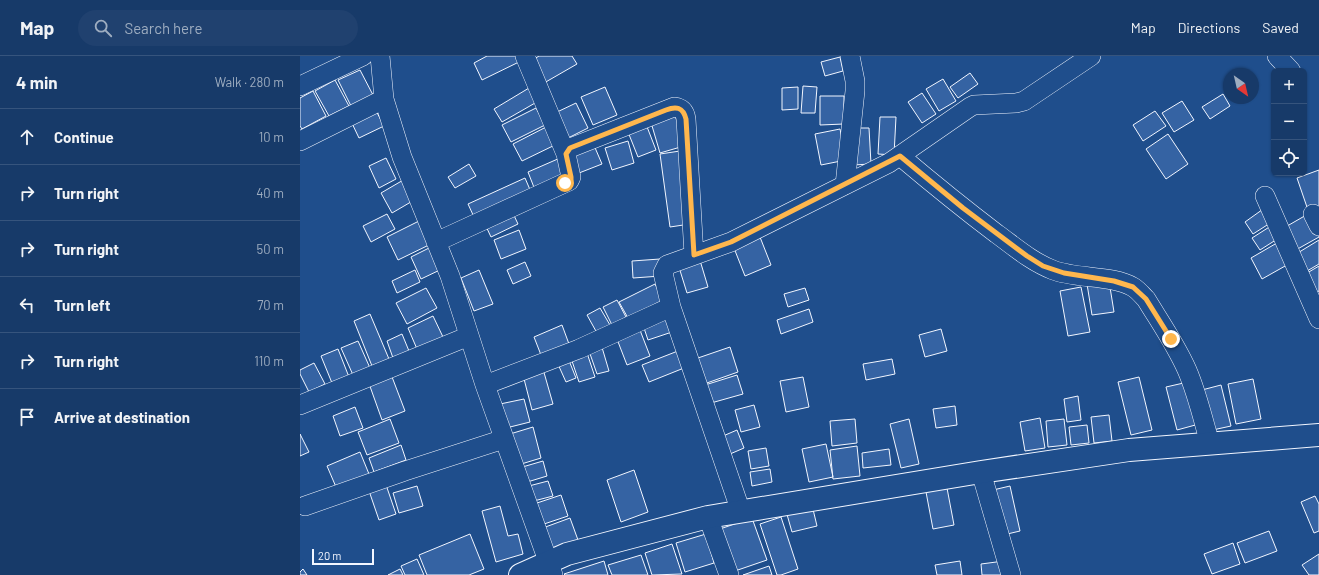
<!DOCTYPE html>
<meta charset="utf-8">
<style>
body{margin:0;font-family:Barlow,sans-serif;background:#20416f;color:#f1f3f6}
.controls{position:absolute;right:12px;top:12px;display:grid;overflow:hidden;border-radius:6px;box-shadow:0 1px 3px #0004}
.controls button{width:36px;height:36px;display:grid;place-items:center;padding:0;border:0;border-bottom:1px solid #36547d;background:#173a69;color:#f1f3f6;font:20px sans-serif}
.compass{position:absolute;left:923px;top:12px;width:36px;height:36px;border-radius:50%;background:#173a69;box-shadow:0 1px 3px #0004;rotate:146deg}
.scale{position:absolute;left:12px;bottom:10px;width:62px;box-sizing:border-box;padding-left:4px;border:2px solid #f2f6ff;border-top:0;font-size:11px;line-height:14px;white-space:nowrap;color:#f2f6ff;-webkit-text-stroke:3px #1f4e8c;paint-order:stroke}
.stop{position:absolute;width:12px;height:12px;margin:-9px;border:3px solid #ffb74d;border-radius:50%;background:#fff}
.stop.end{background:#ffb74d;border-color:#fff;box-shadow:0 1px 4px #0008}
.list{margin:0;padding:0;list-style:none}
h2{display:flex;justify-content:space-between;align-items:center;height:52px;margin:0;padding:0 16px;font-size:17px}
h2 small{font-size:13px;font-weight:400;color:#9eadc0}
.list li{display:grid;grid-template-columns:26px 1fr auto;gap:12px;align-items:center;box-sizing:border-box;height:56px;padding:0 16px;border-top:1px solid #36547d}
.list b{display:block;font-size:15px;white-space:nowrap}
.list em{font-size:13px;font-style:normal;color:#9eadc0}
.icon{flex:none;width:22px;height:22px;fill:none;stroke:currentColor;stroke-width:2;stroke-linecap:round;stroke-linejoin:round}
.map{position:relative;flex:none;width:1019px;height:519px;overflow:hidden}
header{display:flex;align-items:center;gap:24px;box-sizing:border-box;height:56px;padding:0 20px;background:#173a69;border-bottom:1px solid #36547d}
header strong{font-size:19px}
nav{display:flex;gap:22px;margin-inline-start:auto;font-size:14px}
.search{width:280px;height:36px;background:#20416f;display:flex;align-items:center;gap:10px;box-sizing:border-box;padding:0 14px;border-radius:22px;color:#9eadc0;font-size:15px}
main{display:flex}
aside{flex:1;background:#173a69}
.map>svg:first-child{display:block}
.building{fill:#3563a3;stroke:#f2f6ff}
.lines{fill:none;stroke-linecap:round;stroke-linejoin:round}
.minor-casing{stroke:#f2f6ff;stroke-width:20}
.secondary-casing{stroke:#f2f6ff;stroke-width:24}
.minor{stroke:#1f4e8c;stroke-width:19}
.secondary{stroke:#1f4e8c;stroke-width:22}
.route{stroke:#ffb74d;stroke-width:5}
</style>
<header>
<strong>Map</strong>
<div class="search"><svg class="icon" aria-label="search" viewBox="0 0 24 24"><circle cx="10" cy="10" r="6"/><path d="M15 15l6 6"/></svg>Search here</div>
<nav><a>Map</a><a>Directions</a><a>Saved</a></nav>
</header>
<main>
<aside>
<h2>4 min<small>Walk · 280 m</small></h2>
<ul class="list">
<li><svg class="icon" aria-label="ahead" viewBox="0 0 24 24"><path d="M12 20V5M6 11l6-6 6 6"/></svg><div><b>Continue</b></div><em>10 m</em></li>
<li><svg class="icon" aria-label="right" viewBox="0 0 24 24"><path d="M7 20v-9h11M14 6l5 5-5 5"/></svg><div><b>Turn right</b></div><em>40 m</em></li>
<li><svg class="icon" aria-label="right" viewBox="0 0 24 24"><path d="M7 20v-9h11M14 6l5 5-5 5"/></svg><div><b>Turn right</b></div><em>50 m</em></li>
<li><svg class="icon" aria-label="left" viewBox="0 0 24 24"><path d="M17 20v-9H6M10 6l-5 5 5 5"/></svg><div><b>Turn left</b></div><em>70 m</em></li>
<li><svg class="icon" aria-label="right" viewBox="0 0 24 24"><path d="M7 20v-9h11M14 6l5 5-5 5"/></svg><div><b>Turn right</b></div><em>110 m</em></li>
<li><svg class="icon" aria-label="arrive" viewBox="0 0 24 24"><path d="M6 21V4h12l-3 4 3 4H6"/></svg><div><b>Arrive at destination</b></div></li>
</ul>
</aside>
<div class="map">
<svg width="1019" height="519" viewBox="0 0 1019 519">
<rect width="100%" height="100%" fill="#1f4e8c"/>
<path class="building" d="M187,0H221L223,4L182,24L174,7Z
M239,0H272L277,8L244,27L231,5Z
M540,1L543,15L525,20L521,6Z
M60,14L73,39L51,50L38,24Z
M670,17L678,28L658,42L650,31Z
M643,23L656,45L639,55L626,33Z
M35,24L49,50L29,60L15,35Z
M234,29L242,43L202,66L194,53Z
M503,30L517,31L515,57H501Z
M305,31L317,59L293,69L281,41Z
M498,31V53L482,54V32Z
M13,35L26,60L2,73L0,70V42Z
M622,37L636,58L622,67L608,46Z
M923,38L930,50L910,63L902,51Z
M520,40H544V68L520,69Z
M882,45L894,64L874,76L862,57Z
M276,47L288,72L268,82L255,57Z
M73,49L84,70L59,82L49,61Z
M236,52L245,69L211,86L202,69Z
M374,55L384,90L360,97L350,63Z
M855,55L866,70L843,85L833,69Z
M580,61H596L594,99L578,98Z
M344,63L356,94L338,101L326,71Z
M250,69L259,87L222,105L213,88Z
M552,72H569L571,108L553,109Z
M540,73L546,104L521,109L515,78Z
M868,78L888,108L866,123L846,93Z
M328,85L334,107L312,114L305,92Z
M293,87L302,108L279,117L271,95Z
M380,95L390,168L370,171L360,98Z
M86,102L96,123L79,132L69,110Z
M260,102L267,120L235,134L228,116Z
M169,108L176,120L155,132L148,121Z
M1019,114V153L1009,157L997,122Z
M225,122L231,136L174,161L168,148Z
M105,123L116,143L92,157L81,137Z
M966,151L975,164L953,178L945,166Z
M211,153L218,168L191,181L184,166Z
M87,158L95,173L71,186L63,170Z
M1008,158L1019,177V181L994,195L982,173Z
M121,164L133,187L98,204L87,181Z
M974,168L982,180L960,194L952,182Z
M219,174L226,193L201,203L194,184Z
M458,176L471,209L445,220L432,187Z
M982,184L994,205L962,223L951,202Z
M1019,184V208L1007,215L996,198Z
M133,190L144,212L121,223L111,201Z
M399,201L408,231L387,237L378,208Z
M360,203L361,220L333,222L332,205Z
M225,206L231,220L213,228L207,214Z
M1019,210V235L1014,238L1002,220Z
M115,214L120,226L97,237L92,225Z
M179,214L193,248L174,255L161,222Z
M809,225L814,256L792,259L787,228Z
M355,228L363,244L328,262L319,246Z
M781,231L790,276L768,280L760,235Z
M126,232L137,252L107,268L96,247Z
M505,232L509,244L488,251L484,238Z
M317,244L326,261L312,269L303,251Z
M300,252L310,269L297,277L287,259Z
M509,253L513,266L481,278L477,264Z
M70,258L89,303L72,310L54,265Z
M372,258L378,274L348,284L343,269Z
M133,260L143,281L117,293L108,272Z
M262,269L269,288L241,299L234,281Z
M338,269L350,300L327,309L315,278Z
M641,273L647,295L625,301L619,279Z
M102,278L109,295L93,302L87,285Z
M58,285L70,312L53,319L41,292Z
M301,288L309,315L297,318L288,292Z
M430,291L438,316L404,328L395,303Z
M38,293L49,321L32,327L21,300Z
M383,293L389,310L349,326L342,309Z
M286,294L295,321L279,326L270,299Z
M268,302L276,322L266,326L257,306Z
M592,303L595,318L566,324L563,308Z
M14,307L25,328L9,336L0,318V314Z
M89,313L105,355L82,364L67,322Z
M243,313L253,348L232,354L223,319Z
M437,319L443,338L411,347L405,329Z
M503,321L509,351L486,356L480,325Z
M839,321L852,374L831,379L818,326Z
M953,323L961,363L936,368L928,328Z
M888,326L899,368L877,374L866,331Z
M921,329L931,370L908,375L898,335Z
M778,340L781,364L767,366L764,343Z
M224,343L230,366L206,372L200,348Z
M454,349L460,371L441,376L435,354Z
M655,350L657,369L636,372L633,353Z
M55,351L63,372L40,380L33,360Z
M809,359L812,385L794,387L791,361Z
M740,362L745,392L725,395L720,366Z
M90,363L99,387L67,399L58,376Z
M555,363L557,387L532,390L530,365Z
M609,363L619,408L601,412L590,368Z
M764,363L767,389L748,391L746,365Z
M787,369L789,387L771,389L769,371Z
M233,371L241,402L218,409L210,378Z
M437,374L444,392L430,398L423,380Z
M0,378L9,396L0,400Z
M526,388L533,421L509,426L502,393Z
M101,389L106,404L74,416L69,402Z
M557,390L560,420L533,423L530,394Z
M466,392L469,410L451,413L448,395Z
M589,393L591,409L563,412L562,397Z
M60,396L69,418L36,431L27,410Z
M243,405L247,420L224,427L219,412Z
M470,413L472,426L452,430L450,416Z
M334,414L348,456L321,466L307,424Z
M84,423L96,458L79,464L67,429Z
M248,425L253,440L230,446L225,431Z
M117,430L123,450L99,457L93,437Z
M710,430L720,475L703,479L693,434Z
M647,432L654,469L633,473L626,436Z
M261,439L268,460L238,470L231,449Z
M1015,440L1019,448V475L1014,477L1001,446Z
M512,449L517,470L492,476L486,455Z
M200,450L208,480L218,478L223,498L196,506L182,455Z
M481,461L498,513L481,519H477L460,468Z
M270,462L278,484L248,495L240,473Z
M452,462L467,504L432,516L417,474Z
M969,475L977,495L945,507L937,487Z
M170,478L184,513L169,519H127L119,499Z
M406,478L414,507L385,516L376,487Z
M933,487L940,508L912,518L904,498Z
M372,488L382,518L352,519L345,497Z
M1019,498V519H1009L1002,509Z
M341,499L348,519H312L308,509Z
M117,503L124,519H105L101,510Z
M304,505L308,519H265L264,518Z
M660,505L662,519H637L635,509Z
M704,505L706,519H682L681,508Z
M469,510L472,519H443Z
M3,513L7,519H0V516Z
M100,513L103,519H88Z"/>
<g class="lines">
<g class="minor-casing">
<path id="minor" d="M80,0L84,43L102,101L150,220L185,329L253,519
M225,0L266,98
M977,0L991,15
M0,30L63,0
M0,85L84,43
M600,100C632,127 664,153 697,178C715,191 732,206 753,214C776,223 813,219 833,231C838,234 842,239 846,243C860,266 876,289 887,314C897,337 903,363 910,388
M545,129L555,35V25L550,0
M965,140L1019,263
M1013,158L1019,170
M136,186L269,125L271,121L266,98L270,92L374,51C382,52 385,56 386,63L394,199
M371,251L441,456
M185,329L279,293L371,251L363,217L367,209L431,186L589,107L670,51L674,49L716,47L724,45L791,0
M0,349L169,280
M681,416L711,519
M5,450L105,415L204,383
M408,461L429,519"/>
</g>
<g class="secondary-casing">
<path id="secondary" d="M220,519L267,498L408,461L681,416L829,394L1019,379"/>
</g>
<use href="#minor" class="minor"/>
<use href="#secondary" class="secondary"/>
</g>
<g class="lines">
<path class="route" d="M265,127L271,123V121L266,98L270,92L366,54C376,50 383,51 386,63L394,199L431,186L600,100L663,152L727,200L743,210L764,217L814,225L833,231L846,243L871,283"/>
</g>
</svg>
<div class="controls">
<button>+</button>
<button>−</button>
<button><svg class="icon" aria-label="locate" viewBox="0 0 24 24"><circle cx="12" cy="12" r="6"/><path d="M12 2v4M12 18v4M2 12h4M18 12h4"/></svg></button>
</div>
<svg class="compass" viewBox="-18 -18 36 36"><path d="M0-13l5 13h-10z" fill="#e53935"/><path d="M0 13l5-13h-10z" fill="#9eadc0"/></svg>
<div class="scale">20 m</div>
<div class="stop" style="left:265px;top:127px"></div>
<div class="stop end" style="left:871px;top:283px"></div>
</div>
</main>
